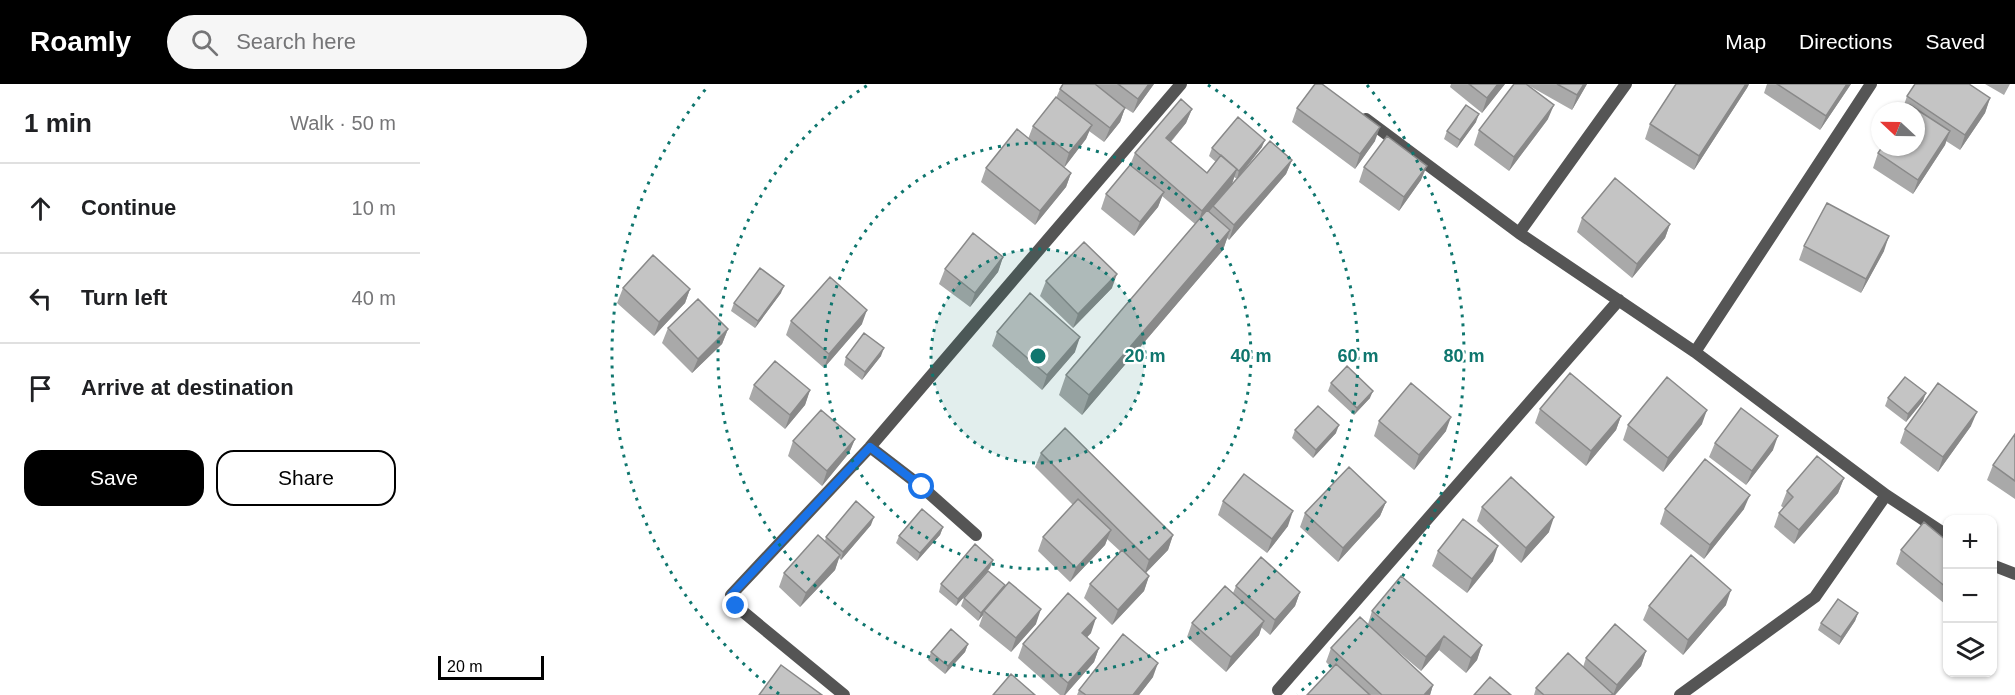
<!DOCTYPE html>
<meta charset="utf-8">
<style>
body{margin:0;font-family:Helvetica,sans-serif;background:#f6f6f6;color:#202124}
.controls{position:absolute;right:18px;bottom:18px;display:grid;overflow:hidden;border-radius:12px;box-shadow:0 2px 4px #0004}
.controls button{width:54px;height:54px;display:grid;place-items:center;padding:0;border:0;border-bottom:2px solid #e0e0e0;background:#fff;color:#202124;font:30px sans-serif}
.compass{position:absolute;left:1451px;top:18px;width:54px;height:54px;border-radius:50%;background:#fff;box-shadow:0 2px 4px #0004;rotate:292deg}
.scale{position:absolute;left:18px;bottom:15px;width:106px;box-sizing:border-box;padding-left:6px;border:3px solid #000;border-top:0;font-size:16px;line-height:21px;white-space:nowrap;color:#000;-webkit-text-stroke:4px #fff;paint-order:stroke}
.stop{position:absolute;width:18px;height:18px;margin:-14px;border:4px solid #1a73e8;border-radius:50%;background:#fff}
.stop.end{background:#1a73e8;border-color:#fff;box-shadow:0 2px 6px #0008}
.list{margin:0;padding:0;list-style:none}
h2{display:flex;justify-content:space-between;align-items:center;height:78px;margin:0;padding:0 24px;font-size:26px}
h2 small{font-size:20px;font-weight:400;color:#757577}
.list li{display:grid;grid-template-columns:39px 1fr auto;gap:18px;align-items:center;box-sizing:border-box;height:90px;padding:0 24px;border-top:2px solid #e0e0e0}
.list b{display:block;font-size:22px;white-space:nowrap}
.list em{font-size:20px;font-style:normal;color:#757577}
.actions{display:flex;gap:12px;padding:18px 24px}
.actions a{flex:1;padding:14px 0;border:2px solid #000;border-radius:18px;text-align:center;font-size:21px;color:#000}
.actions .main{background:#000;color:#fff}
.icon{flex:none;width:33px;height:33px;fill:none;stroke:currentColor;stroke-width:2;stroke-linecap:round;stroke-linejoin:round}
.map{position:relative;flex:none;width:1595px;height:611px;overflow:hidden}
header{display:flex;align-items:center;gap:36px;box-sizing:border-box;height:84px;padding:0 30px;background:#000;color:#fff}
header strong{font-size:28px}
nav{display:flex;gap:33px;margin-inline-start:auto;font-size:21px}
.search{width:420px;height:54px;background:#f6f6f6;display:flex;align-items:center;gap:15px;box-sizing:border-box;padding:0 21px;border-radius:33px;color:#757577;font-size:22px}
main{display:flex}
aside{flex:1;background:#fff}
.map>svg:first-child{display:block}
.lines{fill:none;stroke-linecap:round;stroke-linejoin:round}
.minor{stroke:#555;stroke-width:12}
.wall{fill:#a9a9a9}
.shaded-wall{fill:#898989}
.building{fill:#c4c4c4;stroke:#898989;stroke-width:1.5}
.route{stroke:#1a73e8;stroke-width:8}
.ring{fill:none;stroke:#0f766e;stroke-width:3;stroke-dasharray:3 6}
.centre{fill:#0f766e;stroke:#fff;stroke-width:3}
.ring-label{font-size:18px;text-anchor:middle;font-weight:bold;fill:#0f766e;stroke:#fff;stroke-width:4.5;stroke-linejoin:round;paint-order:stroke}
</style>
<header>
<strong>Roamly</strong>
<div class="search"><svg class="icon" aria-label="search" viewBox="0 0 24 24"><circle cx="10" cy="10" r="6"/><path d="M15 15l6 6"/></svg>Search here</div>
<nav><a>Map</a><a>Directions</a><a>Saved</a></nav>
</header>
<main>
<aside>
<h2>1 min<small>Walk · 50 m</small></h2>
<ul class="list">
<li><svg class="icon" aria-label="ahead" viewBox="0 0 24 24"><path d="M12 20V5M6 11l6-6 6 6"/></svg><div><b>Continue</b></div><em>10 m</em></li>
<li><svg class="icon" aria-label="left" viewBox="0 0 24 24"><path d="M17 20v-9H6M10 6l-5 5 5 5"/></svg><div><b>Turn left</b></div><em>40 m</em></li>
<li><svg class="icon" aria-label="arrive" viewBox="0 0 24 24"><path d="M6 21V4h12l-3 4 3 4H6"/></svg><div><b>Arrive at destination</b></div></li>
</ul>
<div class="actions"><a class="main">Save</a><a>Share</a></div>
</aside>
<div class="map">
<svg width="1595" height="611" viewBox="0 0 1595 611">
<rect width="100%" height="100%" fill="#fff"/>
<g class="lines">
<path class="minor" d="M946,35L1099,149L1275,268L1466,411L1528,452
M1099,149L1206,0
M1275,268L1451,0
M450,363L502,403L556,451
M1572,481L1595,490
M858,606L1199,216
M424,611L316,522L311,511L450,363L761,0
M1260,611L1395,513L1466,411"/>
</g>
<path class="wall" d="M643,0H734L713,29L705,24L700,38L684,58L669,47L666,55L644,83L651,89L646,103L615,141L561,98L566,84L608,55L613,42L636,14L640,5Z
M1031,0H1085L1062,29L1030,3Z
M1106,0H1167L1152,26Z
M1256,0H1329L1327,4L1274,86L1225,55L1230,40Z
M1347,0H1431L1400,46L1344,9Z
M1565,0H1590L1584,11Z
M1487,12L1570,14L1565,29L1540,66L1526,57L1525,61L1493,110L1453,84L1458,69L1496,27H1482Z
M877,24L955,57L935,85L872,38Z
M772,25L766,39L751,58L787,89L796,78L789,72L792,64L842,63L817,95L814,93L812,100L872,76L866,90L809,156L807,154L803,166L662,331L639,311L646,291L775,140L742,112L738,123L714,152L681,125L686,110L710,81L715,69Z
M1128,35L1089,87L1054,61L1059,46Z
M1056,38L1037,64L1024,55L1027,47Z
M944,83L1001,96L979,127L939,98Z
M1162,134L1250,140L1245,154L1212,194L1157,148Z
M1384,162L1464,167L1441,209L1379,176Z
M583,173L578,188L550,223L519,200L525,185Z
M626,197L692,204L653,244L620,212Z
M203,204L270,205L265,219L234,252L197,219Z
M361,209L335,244L311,227L314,219Z
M371,237L442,240L404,284L366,251Z
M248,244L308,245L302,260L272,289L242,259Z
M577,248L655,268L622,306L572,262Z
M461,272L442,296L424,281L426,273Z
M911,299L950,314L934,331L908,307Z
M334,301L390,306L385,321L365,345L329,315Z
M1468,314L1503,317L1486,338L1465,322Z
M1120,325L1201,332L1196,346L1166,382L1115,339Z
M959,337L1026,347L994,386L954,352Z
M1282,340L1243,388L1203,356L1208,341Z
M1551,342L1518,388L1480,359L1485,345Z
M875,346L916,349L893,374L872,354Z
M1595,350V415L1567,396L1573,381Z
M435,355L429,369L402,402L368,372L373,357Z
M1295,359L1353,366L1326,401L1289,373Z
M621,369L753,451L748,466L726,488L729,492L724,507L692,541L664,514L670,500L700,467L687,455L685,461L650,498L618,467L623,453L653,421L615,383Z
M1424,394L1418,409L1374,460L1354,443L1359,429L1364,424L1361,422L1367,407Z
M803,417L868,442L847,469L798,431Z
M966,418L960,432L918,478L880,443L885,429Z
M1062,423L1129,448L1101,479L1057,437Z
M1245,425H1324L1284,475L1240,440Z
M451,441L421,476L419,474L415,486L380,523L359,503L364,489L405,457L406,453Z
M523,443L520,451L497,477L476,459L479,452Z
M1527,457V517L1525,520L1476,480L1481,466Z
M1018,467L1073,477L1047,509L1012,482Z
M573,476L570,484L536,522L519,508L521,500Z
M585,501L583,506L616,540L591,568L559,542L563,531L558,537L541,522L544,514Z
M816,502L880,508L875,522L850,551L841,543L839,551L806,588L767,553L772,539L813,509Z
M1306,521L1263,571L1223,536L1229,522Z
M952,527L1062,561L1057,576L1046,589L1019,566L1001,587L968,559L1013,601L1010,611H887L912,584L906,578L911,564L948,540Z
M1438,529L1435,537L1419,561L1398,546L1401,539Z
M671,549L667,553L679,564L674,578L645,611H640L598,574L603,560Z
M548,560L545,568L525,590L508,576L511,568Z
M1226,567L1221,582L1195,611H1114L1116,604L1163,583L1166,574Z
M733,593L719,611H657L659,606Z"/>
<path class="shaded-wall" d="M729,0H734L713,29L718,15Z
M1078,0H1085L1062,29L1067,14Z
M1164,0H1167L1152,26L1157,11Z
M1326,0H1329L1327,4L1274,86L1279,72Z
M1427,0H1431L1400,46L1406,32Z
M1570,14L1565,29L1540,66L1545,51Z
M1134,21L1128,35L1089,87L1094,73Z
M705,24L700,38L684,58L690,44Z
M772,25L766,39L741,69L746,54Z
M1059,30L1056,38L1037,64L1040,56Z
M672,41L666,55L644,84L649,69Z
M960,43L955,57L935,85L940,70Z
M1530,47L1525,61L1493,110L1498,96Z
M845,56L842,63L817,95L819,87Z
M872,76L866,90L809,156L814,141Z
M1007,82L1001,96L979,127L984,113Z
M817,85L812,100L777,142L782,127Z
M651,89L646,103L615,141L620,127Z
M744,108L738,123L714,152L720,138Z
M1250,140L1245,154L1212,194L1217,180Z
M810,146L803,166L662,331L669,311Z
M1469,152L1464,167L1441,209L1446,195Z
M583,173L578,188L550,223L555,209Z
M697,190L692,204L653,244L658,230Z
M364,202L361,209L335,244L338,237Z
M270,205L265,219L234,252L239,238Z
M447,226L442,240L404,284L409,270Z
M308,245L302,260L272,289L278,275Z
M660,253L655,268L622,306L627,291Z
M464,264L461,272L442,296L445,288Z
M390,306L385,321L365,345L370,331Z
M953,307L950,314L934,331L937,324Z
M1506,309L1503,317L1486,338L1488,330Z
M1287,326L1282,340L1243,388L1248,374Z
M1557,328L1551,342L1518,388L1523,373Z
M1201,332L1196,346L1166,382L1171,367Z
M1031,333L1026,347L994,386L999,371Z
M919,341L916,349L893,374L896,366Z
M1358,352L1353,366L1326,401L1332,387Z
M435,355L429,369L402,402L407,387Z
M1424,394L1418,409L1374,460L1379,446Z
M1330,411L1324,425L1284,475L1290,461Z
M966,418L960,432L918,478L923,464Z
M873,427L868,442L847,469L852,455Z
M454,433L451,441L421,476L423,468Z
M1134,433L1129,448L1101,479L1106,464Z
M523,443L520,451L497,477L500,469Z
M691,446L685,461L650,498L656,484Z
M753,451L748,466L724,491L729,476Z
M1078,462L1073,477L1047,509L1052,495Z
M420,471L415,486L380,523L386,509Z
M573,476L570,484L536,522L538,515Z
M729,492L724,507L692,541L698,526Z
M585,501L582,509L564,527L563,531L558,537L561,529Z
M1311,506L1306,521L1263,571L1268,556Z
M880,508L875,522L850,551L855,536Z
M621,525L616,540L591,568L596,554Z
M1438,529L1435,537L1419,561L1421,553Z
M676,534L671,549L657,564L662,549Z
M844,537L839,551L806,588L811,573Z
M1024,552L1019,566L1001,587L1006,573Z
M548,560L545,568L525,590L528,582Z
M1062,561L1057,576L1046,589L1051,574Z
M679,564L674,578L645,611H644L648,599Z
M1226,567L1221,582L1195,611H1193L1197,601Z
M738,579L733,593L719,611H713Z
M1013,601L1010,611H1004Z"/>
<path class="building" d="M643,0H675L705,24L690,44L640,5Z
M698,0H729L718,15Z
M895,0H902L960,43L940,70L877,24Z
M1049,0H1078L1067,14Z
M1094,0H1106L1134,21L1094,73L1059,46Z
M1137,0H1164L1157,11Z
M1256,0H1326L1279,72L1230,40Z
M1357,0H1427L1406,32Z
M1495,0H1549L1570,14L1545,51L1487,12Z
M636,13L672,41L649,69L613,42Z
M761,15L772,25L746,54L787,89L801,71L817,85L782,127L715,69Z
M1046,21L1059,30L1040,56L1027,47Z
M1490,21L1530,47L1498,96L1458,69L1462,63H1496V27H1486Z
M818,33L845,56L819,87L792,64Z
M597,45L651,89L620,127L566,84Z
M967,52L1007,82L984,113L944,83Z
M850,57L872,76L814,141L793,122Z
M710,81L744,108L720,138L686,110Z
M1195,94L1250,140L1217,180L1162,134Z
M1407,119L1469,152L1446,195L1384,162Z
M787,126L810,146L669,311L646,291Z
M553,149L583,173L555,209L525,185Z
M664,158L697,190L658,230L626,197Z
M233,171L270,205L239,238L203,204Z
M340,184L364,202L338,237L314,219Z
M410,193L447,226L409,270L371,237Z
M610,209L660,253L627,291L577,248Z
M278,215L308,245L278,275L248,244Z
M444,249L464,264L445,288L426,273Z
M355,277L390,306L370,331L334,301Z
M927,282L953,307L937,324L911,299Z
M1150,289L1201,332L1171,367L1120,325Z
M1247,293L1287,326L1248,374L1208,341Z
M1485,293L1506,309L1488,330L1468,314Z
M991,299L1031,333L999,371L959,337Z
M1518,299L1557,328L1523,373L1485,345Z
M898,322L919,341L896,366L875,346Z
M1321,324L1358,352L1332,387L1295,359Z
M401,326L435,355L407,387L373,357Z
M645,344L753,451L729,476L621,369Z
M1595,350V397L1573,381Z
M1397,372L1424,394L1379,446L1359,429L1373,413L1367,407Z
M1285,375L1330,411L1290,461L1245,425Z
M929,383L966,418L923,464L885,429Z
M824,390L873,427L852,455L803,417Z
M1091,393L1134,433L1106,464L1062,423Z
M658,415L691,446L656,484L623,453Z
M436,417L454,433L423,468L406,453Z
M502,425L523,443L500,469L479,452Z
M1043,435L1078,462L1052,495L1018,467Z
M1504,438L1527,457V504L1481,466Z
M398,451L420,471L386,509L364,489Z
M555,460L573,476L538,515L521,500Z
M702,466L729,492L698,526L670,500Z
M1271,471L1311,506L1268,556L1229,522Z
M841,473L880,508L855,536L816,502Z
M568,487L585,501L561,529L544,514Z
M981,492L1062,561L1051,574L1024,552L1006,573L952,527Z
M589,498L621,525L596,554L564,527Z
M805,502L844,537L811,573L772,539Z
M648,509L676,534L662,549L679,564L648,599L603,560Z
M1418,515L1438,529L1421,553L1401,539Z
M940,533L1013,601L1004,611H962L911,564Z
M1195,540L1226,567L1197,601L1166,574Z
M531,545L548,560L528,582L511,568Z
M703,550L738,579L713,611H666L659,606Z
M1148,569L1193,610L1191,611H1124L1116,604Z
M916,580L950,611H887Z
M361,581L402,611H339Z
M591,590L615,611H573Z
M1070,593L1091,611H1054Z"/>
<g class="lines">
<path class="route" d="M316,522L311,511L450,363L502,403"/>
</g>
<circle cx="618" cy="272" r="107" fill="#0f766e" fill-opacity=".12"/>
<g class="ring">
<circle cx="618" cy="272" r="107"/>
<circle cx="618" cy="272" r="213"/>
<path d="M788 1A320 320 0 1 1 448 1"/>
<path d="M359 610A426 426 0 0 1 289 1M947 1A426 426 0 0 1 877 610"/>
</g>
<circle cx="618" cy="272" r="9" class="centre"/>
<g class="ring-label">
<text x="725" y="278">20 m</text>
<text x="831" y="278">40 m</text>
<text x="938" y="278">60 m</text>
<text x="1044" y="278">80 m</text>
</g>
</svg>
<div class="controls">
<button>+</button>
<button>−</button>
<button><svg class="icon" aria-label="layers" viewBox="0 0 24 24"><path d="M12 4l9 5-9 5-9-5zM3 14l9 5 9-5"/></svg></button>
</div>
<svg class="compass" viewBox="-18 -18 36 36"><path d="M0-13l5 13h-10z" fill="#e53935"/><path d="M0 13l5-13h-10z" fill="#757577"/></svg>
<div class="scale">20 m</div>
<div class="stop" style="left:502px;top:403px"></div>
<div class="stop end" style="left:316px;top:522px"></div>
</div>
</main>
